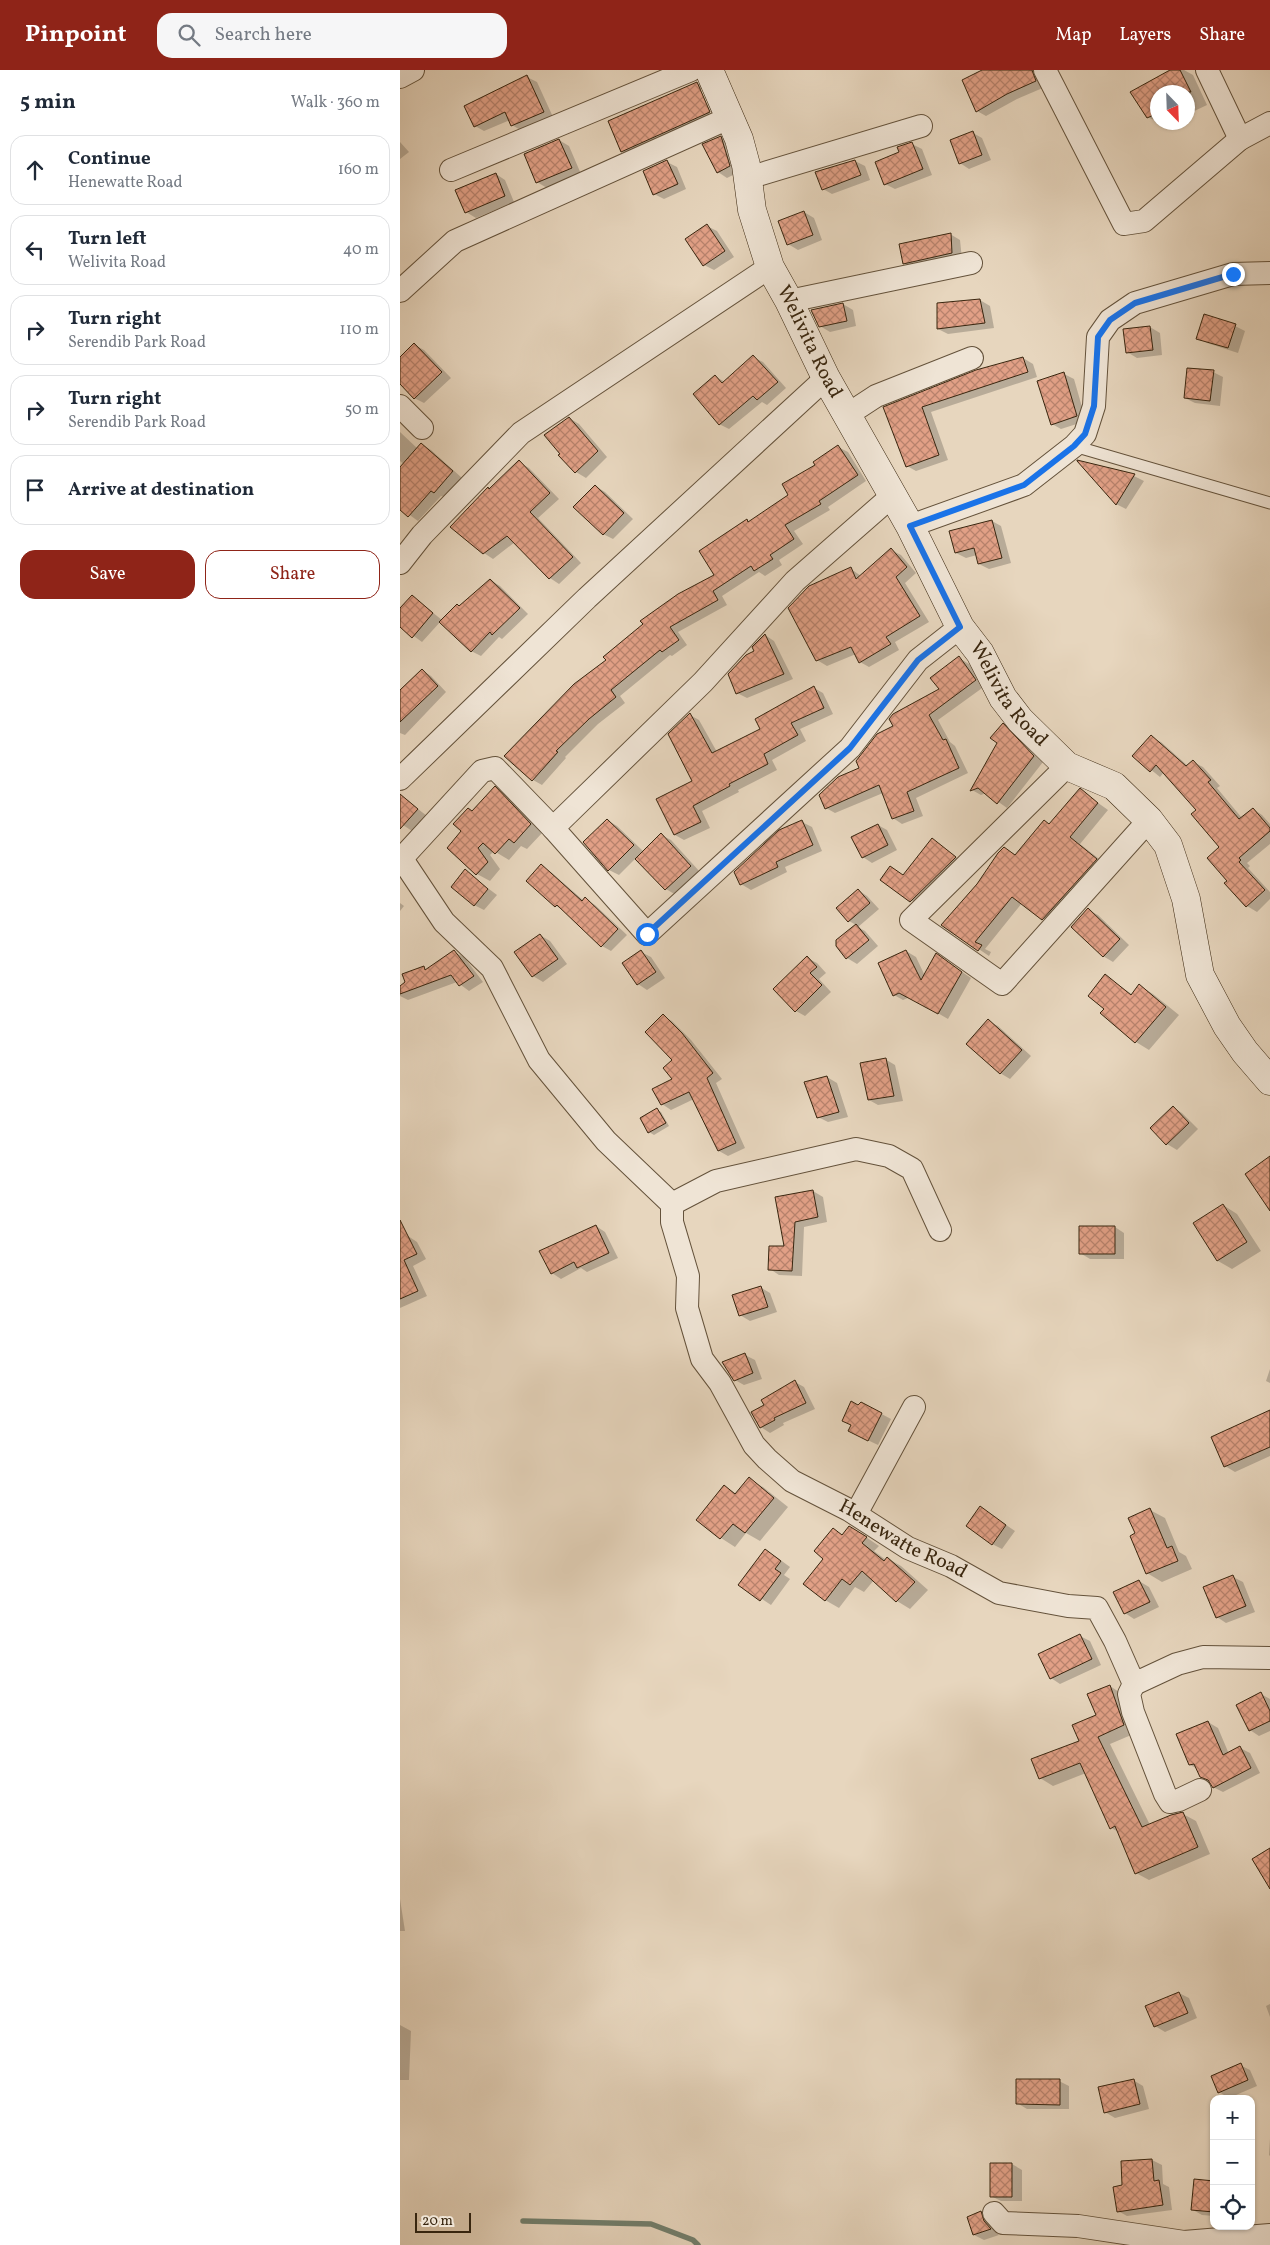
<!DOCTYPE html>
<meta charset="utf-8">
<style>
body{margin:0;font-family:Vollkorn,serif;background:#f6f6f7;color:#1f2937}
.controls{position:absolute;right:15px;bottom:15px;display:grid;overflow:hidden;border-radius:10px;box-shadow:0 1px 4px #0004}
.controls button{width:45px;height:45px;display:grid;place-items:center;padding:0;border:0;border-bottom:1px solid #e0e1e3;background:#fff;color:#1f2937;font:25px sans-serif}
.compass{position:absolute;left:750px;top:15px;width:45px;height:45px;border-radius:50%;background:#fff;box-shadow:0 1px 4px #0004;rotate:157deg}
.scale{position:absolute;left:15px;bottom:12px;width:56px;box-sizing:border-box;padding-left:5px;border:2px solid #39260f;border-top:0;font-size:14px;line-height:18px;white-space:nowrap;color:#39260f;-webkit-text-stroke:4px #efe4d5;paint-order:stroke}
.stop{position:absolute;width:15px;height:15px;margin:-11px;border:4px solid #1a73e8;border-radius:50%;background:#fff}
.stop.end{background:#1a73e8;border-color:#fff;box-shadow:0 1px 5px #0008}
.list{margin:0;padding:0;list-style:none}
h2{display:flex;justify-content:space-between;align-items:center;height:65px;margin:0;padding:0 20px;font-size:21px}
h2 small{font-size:16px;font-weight:400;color:#747a83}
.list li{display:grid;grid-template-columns:32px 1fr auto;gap:15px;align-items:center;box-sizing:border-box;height:70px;margin:0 10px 10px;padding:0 10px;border:1px solid #e0e1e3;border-radius:15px}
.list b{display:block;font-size:19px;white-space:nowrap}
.list p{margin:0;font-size:16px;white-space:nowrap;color:#747a83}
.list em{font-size:16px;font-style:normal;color:#747a83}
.actions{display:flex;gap:10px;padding:15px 20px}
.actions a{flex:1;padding:11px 0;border:1px solid #8f2418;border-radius:15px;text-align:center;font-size:18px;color:#8f2418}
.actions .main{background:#8f2418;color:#fff}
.icon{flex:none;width:28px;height:28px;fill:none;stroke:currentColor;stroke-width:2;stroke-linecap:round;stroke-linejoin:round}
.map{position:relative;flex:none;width:870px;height:2175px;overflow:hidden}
header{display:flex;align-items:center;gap:30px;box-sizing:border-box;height:70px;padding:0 25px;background:#8f2418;color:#fff}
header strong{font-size:24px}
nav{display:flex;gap:28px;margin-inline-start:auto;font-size:18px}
.search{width:350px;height:45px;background:#f6f6f7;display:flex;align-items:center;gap:12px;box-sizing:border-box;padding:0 18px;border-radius:15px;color:#747a83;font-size:19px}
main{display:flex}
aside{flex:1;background:#fff}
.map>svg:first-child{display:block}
.shadow{fill:#0003;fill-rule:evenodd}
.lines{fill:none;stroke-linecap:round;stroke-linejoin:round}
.stream{stroke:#727f6d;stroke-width:5.5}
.building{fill:url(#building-cross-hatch);stroke:#39260f}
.lane-casing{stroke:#64523b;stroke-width:13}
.street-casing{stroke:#64523b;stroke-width:24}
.secondary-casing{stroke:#39260f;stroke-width:29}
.lane{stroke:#efe4d5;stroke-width:11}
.street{stroke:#efe4d5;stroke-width:22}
.secondary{stroke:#efe4d5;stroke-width:28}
.route{stroke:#1a73e8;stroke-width:6}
.labels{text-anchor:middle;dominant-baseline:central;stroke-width:4;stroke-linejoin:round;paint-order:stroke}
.street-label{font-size:20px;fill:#39260f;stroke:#efe4d5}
</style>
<header>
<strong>Pinpoint</strong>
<div class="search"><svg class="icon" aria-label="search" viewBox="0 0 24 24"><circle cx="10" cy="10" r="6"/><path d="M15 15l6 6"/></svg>Search here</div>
<nav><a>Map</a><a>Layers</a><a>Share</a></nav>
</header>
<main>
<aside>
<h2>5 min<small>Walk · 360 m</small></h2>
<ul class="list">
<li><svg class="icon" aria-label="ahead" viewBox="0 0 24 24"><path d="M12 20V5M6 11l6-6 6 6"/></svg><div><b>Continue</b><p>Henewatte Road</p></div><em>160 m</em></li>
<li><svg class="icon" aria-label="left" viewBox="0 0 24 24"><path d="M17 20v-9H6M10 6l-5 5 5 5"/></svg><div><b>Turn left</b><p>Welivita Road</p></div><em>40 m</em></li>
<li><svg class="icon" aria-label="right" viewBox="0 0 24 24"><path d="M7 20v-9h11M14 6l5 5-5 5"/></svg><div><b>Turn right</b><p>Serendib Park Road</p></div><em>110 m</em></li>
<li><svg class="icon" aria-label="right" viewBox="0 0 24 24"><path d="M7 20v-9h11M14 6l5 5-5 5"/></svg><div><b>Turn right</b><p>Serendib Park Road</p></div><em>50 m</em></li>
<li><svg class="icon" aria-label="arrive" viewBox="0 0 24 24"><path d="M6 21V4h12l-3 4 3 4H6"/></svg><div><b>Arrive at destination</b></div></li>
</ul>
<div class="actions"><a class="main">Save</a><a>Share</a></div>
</aside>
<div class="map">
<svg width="870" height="2175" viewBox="0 0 870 2175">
<defs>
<pattern id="building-cross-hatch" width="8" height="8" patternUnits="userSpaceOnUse" patternTransform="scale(1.25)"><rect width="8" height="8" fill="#e1a086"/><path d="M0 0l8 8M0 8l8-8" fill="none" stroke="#b7826c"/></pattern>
</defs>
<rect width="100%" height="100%" fill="#e7d6be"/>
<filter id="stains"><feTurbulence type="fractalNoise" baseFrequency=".004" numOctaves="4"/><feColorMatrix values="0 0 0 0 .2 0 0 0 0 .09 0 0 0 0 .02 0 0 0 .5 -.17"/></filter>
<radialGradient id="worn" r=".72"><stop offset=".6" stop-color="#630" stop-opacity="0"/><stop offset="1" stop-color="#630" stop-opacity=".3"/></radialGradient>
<path class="shadow" d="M584,0H639L645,17L617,29L586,46L577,41Z
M772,0H784L793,5L807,35L788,44V22H758V52H769L763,55L748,47L733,23Z
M127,7L137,12L153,47L122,61L112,55L110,50L84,61L75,56Z
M297,13L307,18L319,48L231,86L222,81ZM299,19H302L313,47L311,48Z
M573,63L582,68L591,90L569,99L560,93Z
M321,67L330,73L339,102L327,108L318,102Z
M159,70L169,76L181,104L147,118L137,112L126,84Z
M0,72L9,82L0,89Z
M512,74L522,79L532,105L495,119L485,114L501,83Z
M455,91L465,96L470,110L432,124L423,119Z
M267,92L277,97L286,119L264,129L254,124Z
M96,104L105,110L114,132L76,148L66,142Z
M404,142L414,148L422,170L398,180L388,174Z
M307,156L317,161L334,187L314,200L304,195Z
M550,164L560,170L562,189L514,199L504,193Z
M580,230L590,236L594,258L548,264L538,259L539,234Z
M443,234L453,240L456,256L430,262L420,256Z
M805,246L835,256L845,261L838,283L807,273L798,268Z
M750,257L760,263L762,285L737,288L727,282Z
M15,275L24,280L51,308L24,333L14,328L0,313V289Z
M353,287L363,292L386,318L367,335L362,332L329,359L319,354L316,307L325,312Z
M623,288L633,294L637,307L531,342L548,390L516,401L507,396L485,338Z
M813,302L823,307L820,336L795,333L785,328Z
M664,304L674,309L686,351L661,359L652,354Z
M169,348L179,354L207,387L186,408L176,402L160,386Z
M0,362L18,379L22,374L31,380L62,408L44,427L41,426L18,451L0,438V406L7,397L0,391Z
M438,377L448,382L466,411L428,437L430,440L394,461L403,474L379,490L382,495L365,506L359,502L322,526L327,535L278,562L287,575L272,586L270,585L220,626L225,633L198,654L165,687L166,688L142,715L133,710L106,686L316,505L347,450L350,452L390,426L417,395Z
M119,392L129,398L159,429L138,448L181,493L159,514L150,508L115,472L93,489L84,483L90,420Z
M679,392L734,406L744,411L726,439L716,434Z
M195,416L205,422L233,449L213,469L203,464Z
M592,451L601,456L611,493L589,499L579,494L577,485L566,488L556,483Z
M491,480L501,485L516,503L505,513L529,552L495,572L499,580L469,597L460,592L456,584L427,596L417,590L451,499L461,506Z
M90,510L100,516L128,544L102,569L99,567L81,586L71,581L41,551L22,572L0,556V539L12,526L42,550Z
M365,565L374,571L393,609L347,628L337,623Z
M559,588L569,594L585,616L538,650L550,672L555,676L568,703L516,728L523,746L502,754L493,748L483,723L435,743L426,738L495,657L541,619Z
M22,600L31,606L46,622L5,665L0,663V621Z
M414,618L423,623L433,644L400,659L406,671L372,690L377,700L338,720L339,722L302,741L310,758L284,770L275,765L294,712L290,645L299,650L317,682L362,659Z
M603,655L612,660L643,692L607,738L586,723L581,725L572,720L598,673Z
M751,667L761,672L788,696L793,692L803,697L820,716L817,718L842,748L853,739L862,745L870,754V774L847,793L850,796L848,798L870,822V829L857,842L847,836L826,813L829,811L821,777L798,740L764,702L760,707L734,686Z
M95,718L107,725L143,762L127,779L121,776L109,790L94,781L90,785L100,799L90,811L77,804L63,761L73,742Z
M680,720L708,740L680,774L707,795L653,855L622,833L585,879L591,882L589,886L543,855L578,815L604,778L616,785L650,755Z
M0,725L27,746L12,761L0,753Z
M207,750L217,756L244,782L261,765L271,770L300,802L276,825L266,819L236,788L219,805L209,800Z
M402,752L412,757L422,781L385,797L387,802L351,820L341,814Z
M478,755L487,760L497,780L472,793L463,787Z
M533,770L564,793L521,837L482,809L491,797L504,806Z
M142,796L151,802L184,831L185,829L195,835L227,865L211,881L202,876L166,842L156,836Z
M65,801L97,825L84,840L74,835Z
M458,820L467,826L479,839L458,857L465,861L478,876L457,894L447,888L437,876L456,855L449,851Z
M0,833L4,836L0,841Z
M688,840L698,845L729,875L713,892L703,886Z
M140,865L150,871L167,894L143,912L133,906Z
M506,881L516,887L525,906L546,891L571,908L548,949L510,927L503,930L494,925Z
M54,882L64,887L83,912L69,921L57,912L8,930L0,926V918L23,897L27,900Z
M241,882L251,887L265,908L247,920L238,914Z
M407,888L417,893L426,903L419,909L431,922L405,946L396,941Z
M706,906L733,925L740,916L753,924L779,945L749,980L736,972L706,938Z
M263,946L272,951L291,970L322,1009L316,1013L345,1078L328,1086L319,1081L294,1029L271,1040L262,1034L274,1010V990Z
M588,951L598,956L631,986L610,1009L600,1003Z
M485,989L495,995L503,1031L478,1035L469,1030Z
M427,1007L437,1013L448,1047L428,1052L418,1047Z
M773,1037L782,1043L798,1059L777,1080L767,1074L751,1058Z
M257,1040L261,1042L269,1056L254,1065L249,1062L242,1049Z
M413,1121L423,1127L427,1152L404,1157L402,1206L379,1205L370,1199L386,1177L377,1128Z
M823,1135L837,1144L861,1181L832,1199L818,1191L794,1154Z
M196,1156L205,1162L218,1188L187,1202L181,1198L161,1209L152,1203Z
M715,1157L724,1163V1189H690L680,1183Z
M8,1166L17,1172L26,1189L13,1196L27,1226L0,1238V1170Z
M360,1217L370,1223L377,1242L350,1251L340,1245Z
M345,1285L355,1290L362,1309L344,1315L335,1310Z
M870,1299V1313L866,1311Z
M395,1312L404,1317L415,1339L383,1353L384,1355L370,1363L361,1357L366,1335Z
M461,1333L491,1349L478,1375L459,1366L458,1336Z
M870,1342V1386L835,1402L825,1396Z
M349,1409L363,1417L388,1437L360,1471L346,1463L335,1477L321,1468L298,1450L324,1417L337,1424Z
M581,1438L615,1461L602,1479L592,1474Z
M750,1440L765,1448L779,1482L786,1486L792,1499L762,1512L747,1503L737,1464Z
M433,1459L443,1465H463L479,1476L474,1481L486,1490L487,1488L501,1496L528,1520L510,1539L497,1531L474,1510L464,1522L455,1517L439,1538L425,1530V1489Z
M375,1486L390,1497L384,1505L390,1509L371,1535L340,1514Z
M833,1507L843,1512L855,1542L826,1553L817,1547Z
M739,1511L749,1517L759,1537L734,1549L725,1543Z
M680,1566L690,1571L701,1595L660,1614L651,1608Z
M710,1616L722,1624L736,1663L710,1674L750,1755L783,1744L796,1751L810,1784L749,1810L736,1803L719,1762L711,1758L686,1703L653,1716L640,1708L681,1672L698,1645Z
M861,1624L870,1629V1661L859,1666L850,1660Z
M808,1652L818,1658L829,1684L840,1678L850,1683L860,1703L823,1722L813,1717L798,1699L790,1695Z
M0,1829L5,1861H0Z
M779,1923L789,1928L797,1948L765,1962L755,1956Z
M870,1934V1947L866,1936Z
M0,1955L11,1961L9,2010H0Z
M840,1995L850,2000L857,2016L829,2028L819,2022Z
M733,2010L743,2016L749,2039L715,2048L705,2042Z
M659,2011L669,2016V2039H627L617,2033Z
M870,2068V2086L869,2085Z
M752,2090L762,2095L763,2114L769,2117L772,2140L727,2146L718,2141L724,2116L722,2092Z
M592,2094H612L622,2100V2131H601L591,2126Z
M814,2112V2146L802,2145L793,2140Z
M581,2143L591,2148L593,2158L599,2165L584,2170L574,2165Z"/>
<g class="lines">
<path class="stream" d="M123,2151L251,2154L293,2170L298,2175"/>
</g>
<path class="building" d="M582,0H632L636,11L607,24L576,42L562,10Z
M770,0H780L791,22H758V43L747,48L730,22Z
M127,5L144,42L111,56L105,42L74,57L64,36Z
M297,12L310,42L221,82L208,51Z
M573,61L582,85L559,94L550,70Z
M321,66L330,96L317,103L302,74Z
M159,69L172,98L136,113L124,84Z
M512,72L523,99L484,115L475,92L499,82L497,77Z
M267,90L278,114L253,125L243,101Z
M455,90L461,105L422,120L415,102Z
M96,103L105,126L65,143L55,120Z
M404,141L413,165L387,175L378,151Z
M307,154L325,181L303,196L285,169Z
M551,163L552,183L503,194L499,174Z
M580,229L585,253L537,259V233Z
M443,233L447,251L419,257L411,240Z
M804,244L836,254L828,278L796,269Z
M750,256L753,280L726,283L723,259Z
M14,273L42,302L14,329L0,314V287Z
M353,285L378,312L357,330L353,326L319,355L293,324L315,305L322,313Z
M623,287L628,302L522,337L539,385L506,397L483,337L576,300Z
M787,298L814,300L810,331L784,328Z
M664,302L677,346L651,355L637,311Z
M169,347L198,381L175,403L158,385L160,384L144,365Z
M21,373L53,401L34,423L31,421L8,447L0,440V397Z
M438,375L458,405L419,431L421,434L385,455L394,469L370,485L373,489L354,501L351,496L313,521L318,530L270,557L279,570L262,582L260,580L211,620L216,627L189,649L156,681L158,682L132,711L104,686L174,614L206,590L203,587L243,554L240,551L278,524L314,505L299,481L347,449L348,452L388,425L382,414L415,395L413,392Z
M119,390L150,423L130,442L173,487L149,509L107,466L83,484L50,457L88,417L89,419Z
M677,391V390L735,404L716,435Z
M195,415L224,443L203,465L173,437Z
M592,450L602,488L578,494L574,478L555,483L549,461Z
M491,478L507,497L496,507L520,546L486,567L491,574L459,593L451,577L416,591L388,538L409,516L451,497L456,509Z
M90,509L120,538L92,565L90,562L71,582L39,552L57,534L59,536Z
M12,525L33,543L12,568L0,557V538Z
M365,564L384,604L336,624L328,604L346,585L354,581L352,577Z
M559,586L576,610L529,645L543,670L546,669L559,698L507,722L514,741L492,749L479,715L425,739L419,725L438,707L459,698L456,691L477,664L493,656L489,649L493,644L539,619L530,608Z
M22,599L38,616L0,652V620Z
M414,616L424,638L391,653L398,665L364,684L368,694L329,714L330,716L293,736L301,752L274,765L256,729L292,711L268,664L290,643L312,683L360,659L355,649Z
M603,653L634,686L597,734L578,718L570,721L597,673L590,668Z
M751,665L786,696L793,690L811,710L808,712L839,749L853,738L870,758V761L839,788L841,790L839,792L865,820L846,837L824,813L827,811L807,788L819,777L791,744L796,740L756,695L750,702L732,686Z
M95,716L131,754L114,773L109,769L95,784L83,773L78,778L88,792L76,805L47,778L61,761L53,754L68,738L72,741Z
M680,718L698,733L670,767L697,789L642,850L612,827L575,872L582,875L578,881L541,855L577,814L598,783L604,777L615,785L644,750L649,754Z
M0,724L18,739L0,759Z
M207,749L234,775L208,801L183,772Z
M402,750L413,775L376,792L378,797L340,815L334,802L379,760Z
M478,754L488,775L462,788L451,767Z
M261,763L291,796L265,820L235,789Z
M532,768L556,787L510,832L480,810L490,796L503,805Z
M141,794L182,831L185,827L218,859L201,877L157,835L155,837L126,811Z
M65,799L88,819L74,836L51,817Z
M458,819L470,833L448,852L436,838Z
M688,838L720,869L703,887L671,857Z
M456,854L469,870L446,889L436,876V870Z
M140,864L158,889L132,907L114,882Z
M54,880L74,906L59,916L51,905L0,924V916L5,912L2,904L24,896L25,900Z
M241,880L256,902L237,915L222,893Z
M506,880L521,910L536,883L562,902L538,944L499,923L493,926L478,893Z
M407,886L417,897L410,903L422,915L395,942L373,919Z
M705,904L731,925L739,914L766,937L735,973L700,943L704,939L688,926Z
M263,944L282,963L313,1003L307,1008L336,1073L318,1081L289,1022L261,1035L252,1019L272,1009L263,998L272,990L245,962Z
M588,949L622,980L600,1004L566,974Z
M486,988L494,1026L468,1030L460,993Z
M427,1006L439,1042L417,1048L404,1012Z
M773,1036L789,1053L766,1075L750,1058Z
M257,1038L266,1053L248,1063L240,1048Z
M870,1086V1141L845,1104Z
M413,1120L418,1147L395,1152L392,1201L368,1200L369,1176H384L375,1127Z
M823,1134L847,1172L817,1191L793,1153Z
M0,1150L17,1184L4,1190L18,1221L0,1229Z
M196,1155L209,1183L177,1198L174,1192L151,1204L139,1181Z
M679,1156H715V1184H679Z
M361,1216L368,1237L339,1246L332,1225Z
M345,1283L353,1303L334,1311L322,1292Z
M395,1310L406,1333L374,1348L375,1350L360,1358L351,1342L364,1335L361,1330Z
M451,1331L458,1335L461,1332L482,1343L468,1371L448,1361L451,1355L442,1351Z
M870,1340V1377L824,1397L811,1367Z
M349,1407L374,1428L345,1463L333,1454L320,1469L296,1450L324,1415L335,1424Z
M580,1436L606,1455L592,1475L566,1456Z
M750,1438L767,1478L772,1476L778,1491L746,1504L730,1466L735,1463L728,1448Z
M449,1456L467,1467L462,1473L484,1491L487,1487L515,1512L496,1532L462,1501L450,1515L442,1509L425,1531L403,1514L423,1489L414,1481L433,1458L442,1465Z
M365,1479L381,1491L375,1499L381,1503L360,1531L338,1515Z
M833,1505L846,1536L816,1548L803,1517Z
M739,1510L750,1532L724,1544L713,1522Z
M680,1564L692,1589L650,1609L638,1584Z
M710,1615L724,1655L698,1667L742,1757L771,1745L783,1742L798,1777L735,1804L715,1756L710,1759L680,1693L639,1709L631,1689L679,1671L672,1655L696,1645L687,1624Z
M861,1622L870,1641V1651L849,1661L836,1635Z
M808,1651L823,1685L840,1676L851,1698L813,1718L808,1710L800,1707L794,1694L789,1695L776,1664Z
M870,1778V1819L852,1789Z
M779,1922L788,1943L754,1957L745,1936Z
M841,1993L848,2010L818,2023L811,2006Z
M616,2009H660V2035L616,2034Z
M734,2009L740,2034L704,2043L698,2017Z
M752,2089L754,2111L759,2110L763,2135L717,2142L713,2117L722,2115L721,2091Z
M590,2093H612V2127H590Z
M794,2109L814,2111V2142L791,2140Z
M581,2141L584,2151L591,2159L573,2165L567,2147Z"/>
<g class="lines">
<g class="lane-casing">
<path id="lane" d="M674,376L870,433"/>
</g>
<g class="street-casing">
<g id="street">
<path d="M645,0L724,154L744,151L840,69L870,53"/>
<path d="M807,0L840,69"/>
<path d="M0,7L13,0"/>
<path d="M51,100L291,0"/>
<path d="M348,108L521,56"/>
<path d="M0,221L55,171L331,47"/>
<path d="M389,231L571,193"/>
<path d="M0,336L22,358"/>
<path d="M447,345L476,326L572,288"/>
<path d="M492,426L395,511L303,612L153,758L247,864L450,678L518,590L560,557"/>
<path d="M510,456L624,415L674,376L685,364L694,336L698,267L710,250L735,233L833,204L870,203"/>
<path d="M0,493L22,465L121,363L370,197"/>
<path d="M667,696L511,850L602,914L749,750"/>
<path d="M0,709L187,528L426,308"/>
<path d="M0,786L44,852L92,898L139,990L206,1071L272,1134"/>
<path d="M2,788L82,701L95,698L153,758"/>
<path id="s1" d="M272,1134V1152L288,1206L287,1238L302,1289L320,1313L354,1375L367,1389L392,1411L449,1440L508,1478L551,1496L599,1523L668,1536L697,1538L715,1571L734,1614L777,1594L803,1587L870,1588"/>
<path d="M272,1134L316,1111L456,1079L489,1086L512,1099L540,1160"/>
<path d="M456,1444L514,1337"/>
<path d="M734,1614L729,1624L733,1642L765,1724L770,1732L779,1730L800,1720"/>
<path d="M594,2143L603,2153L678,2156L784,2172"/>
<path d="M784,2175V2172L870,2165"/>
</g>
</g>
<g class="secondary-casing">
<g id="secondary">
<path id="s2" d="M309,0L339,69L346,95L352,140L370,197L389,231L426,308L510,456L560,557L580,583L603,628L620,650L667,696L714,716L749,750L768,775L786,829L800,905L827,956L845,982L870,1011"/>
</g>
</g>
<use href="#lane" class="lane"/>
<use href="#street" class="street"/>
<use href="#secondary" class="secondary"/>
</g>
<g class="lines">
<path class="route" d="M247,864L450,678L518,590L560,557L510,456L624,415L674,376L685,364L694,336L698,267L710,250L735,233L833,204"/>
</g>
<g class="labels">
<g class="street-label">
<text stroke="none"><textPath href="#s2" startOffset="292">Welivita Road</textPath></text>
<text stroke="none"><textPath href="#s2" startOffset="698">Welivita Road</textPath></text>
<text stroke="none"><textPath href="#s1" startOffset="438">Henewatte Road</textPath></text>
</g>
</g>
<rect width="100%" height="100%" filter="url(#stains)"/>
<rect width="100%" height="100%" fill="url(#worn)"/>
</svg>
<div class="controls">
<button>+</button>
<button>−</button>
<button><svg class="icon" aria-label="locate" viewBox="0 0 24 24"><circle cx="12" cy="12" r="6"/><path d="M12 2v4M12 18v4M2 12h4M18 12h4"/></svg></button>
</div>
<svg class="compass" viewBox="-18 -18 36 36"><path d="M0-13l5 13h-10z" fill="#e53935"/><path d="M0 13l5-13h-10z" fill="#747a83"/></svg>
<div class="scale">20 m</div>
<div class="stop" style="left:247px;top:864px"></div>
<div class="stop end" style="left:833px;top:204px"></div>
</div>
</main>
